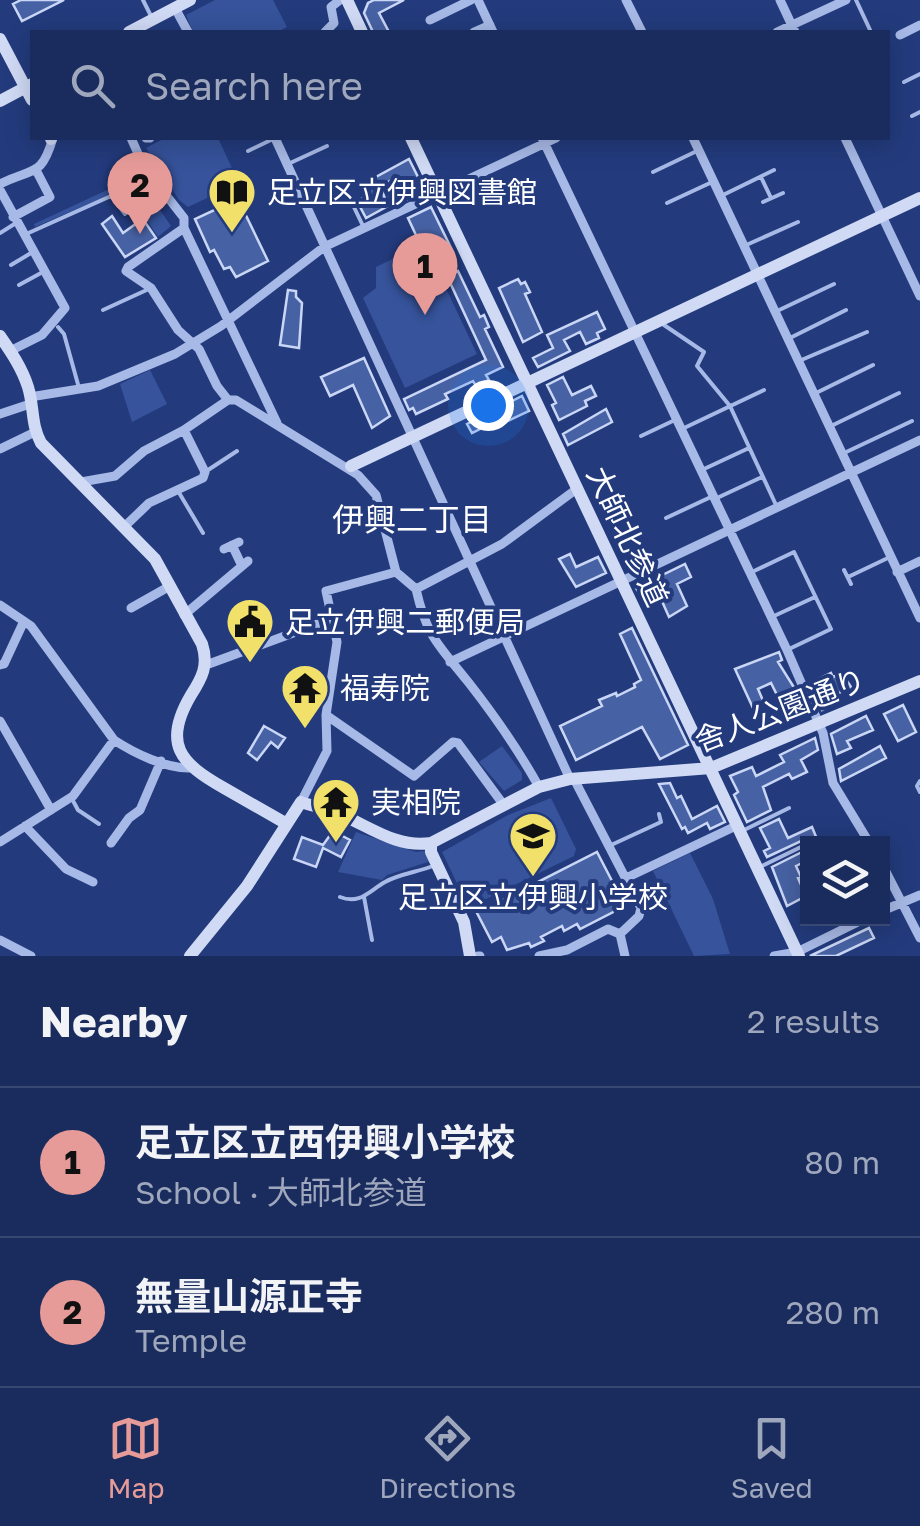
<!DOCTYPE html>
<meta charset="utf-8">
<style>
body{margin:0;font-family:"Golos Text","Noto Sans JP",sans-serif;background:#233464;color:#f1f3f6}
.controls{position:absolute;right:30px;bottom:30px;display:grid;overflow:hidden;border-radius:0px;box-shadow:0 5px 25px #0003}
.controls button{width:90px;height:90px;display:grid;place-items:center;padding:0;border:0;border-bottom:2px solid #384873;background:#1a2c5e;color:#f1f3f6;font:50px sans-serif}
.you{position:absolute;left:488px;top:405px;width:35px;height:35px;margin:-25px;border:8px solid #fff;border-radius:50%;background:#1a73e8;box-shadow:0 0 0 15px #1a73e833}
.badge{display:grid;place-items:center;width:65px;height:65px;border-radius:50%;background:#e69b98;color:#111;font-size:32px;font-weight:700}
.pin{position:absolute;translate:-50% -82px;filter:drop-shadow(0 2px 5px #0008)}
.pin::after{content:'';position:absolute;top:52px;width:35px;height:30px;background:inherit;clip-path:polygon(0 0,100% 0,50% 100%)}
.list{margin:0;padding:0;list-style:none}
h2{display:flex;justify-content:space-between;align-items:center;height:130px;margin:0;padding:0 40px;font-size:42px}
h2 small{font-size:32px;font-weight:400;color:#9fa7bc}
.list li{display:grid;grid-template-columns:65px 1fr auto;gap:30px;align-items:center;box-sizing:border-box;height:150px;padding:0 40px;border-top:2px solid #384873}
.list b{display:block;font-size:38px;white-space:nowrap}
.list p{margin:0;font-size:32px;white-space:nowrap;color:#9fa7bc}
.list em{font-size:32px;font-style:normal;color:#9fa7bc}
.icon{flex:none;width:55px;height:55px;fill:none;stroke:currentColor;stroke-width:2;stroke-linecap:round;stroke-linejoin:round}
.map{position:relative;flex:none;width:920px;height:956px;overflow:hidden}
.search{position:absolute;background:#1a2c5e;box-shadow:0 5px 25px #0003;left:30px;right:30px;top:30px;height:110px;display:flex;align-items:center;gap:25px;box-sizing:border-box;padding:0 35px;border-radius:0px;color:#9fa7bc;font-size:38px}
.sheet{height:430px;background:#1a2c5e}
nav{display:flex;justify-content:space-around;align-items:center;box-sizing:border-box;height:140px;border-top:2px solid #384873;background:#1a2c5e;font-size:28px;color:#9fa7bc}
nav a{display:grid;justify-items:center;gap:5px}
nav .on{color:#e69b98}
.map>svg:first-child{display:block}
.green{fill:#36539b}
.building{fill:#4762a4;stroke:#cad6f5;stroke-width:2.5}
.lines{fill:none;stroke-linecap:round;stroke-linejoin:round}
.lane{stroke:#a7b9e6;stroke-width:4}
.street{stroke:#a7b9e6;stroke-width:9}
.secondary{stroke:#d0daf5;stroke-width:12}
.labels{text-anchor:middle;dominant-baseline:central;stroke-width:8;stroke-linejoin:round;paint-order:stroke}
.poi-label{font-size:30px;fill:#fff;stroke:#233b7d;text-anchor:start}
.street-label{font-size:30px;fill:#fff;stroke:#233b7d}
.neighbourhood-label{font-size:32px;fill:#fff;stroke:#233b7d}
</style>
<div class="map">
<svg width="920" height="956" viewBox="0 0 920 956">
<rect width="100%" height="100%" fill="#233b7d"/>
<path class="green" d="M215,0H273L287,27L277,32H193L186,15Z
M165,138H218L239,183L188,207L179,200L146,148Z
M137,176L171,226L158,237L141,212L132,218L112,194L35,227L34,224Z
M413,249L422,268L426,266L434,280H442L477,354L405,388L363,298L376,288V267Z
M150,370L167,404L132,422L120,384Z
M502,746L522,773V780L504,791L479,762Z
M551,798L576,849L574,856L474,905L466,902L442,852L508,815Z
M356,832L416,852L425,851L431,861L387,875L382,880L338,872Z
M690,853L713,899L730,954L694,956L653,871Z"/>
<path class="building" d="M21,0H64L22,21L13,4Z
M374,0H404L379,13L389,32H373L364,13L368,3Z
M409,159L425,191L399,203L396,197L402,194L394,179L380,186L388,206L366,218L357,201L369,195L363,184Z
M238,199L268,261L236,277L230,267L224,269L214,250L210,252L195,219Z
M431,207L453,252L429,263L408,218Z
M112,216L123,233L137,223L140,226L145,222L156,238L125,257L102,224Z
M458,271L480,317L484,315L489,327L485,329L503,367L486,375L489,380L476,386L473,381L445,394L448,399L416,414L413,408L409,410L404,399L486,360L447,276Z
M518,279L521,284L525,282L530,292L525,294L542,332L523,342L499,288Z
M288,290L296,291V297L302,303L299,348L280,345Z
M597,312L605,329L597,333L599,338L586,344L580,332L564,340L570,351L538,367L533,358L553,348L547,335Z
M364,358L390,416L372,428L353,385L330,396L321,377Z
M563,377L572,395L591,386L596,396L585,401L587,406L559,420L552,405L556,403L547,385Z
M522,396L529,411L497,426L494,422L472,433L467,424Z
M606,409L612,422L568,445L563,434Z
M570,554L576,567L598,557L606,573L576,587L559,559Z
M685,564L691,577L677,584L687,606L669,617L661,599L647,606L636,588Z
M632,628L688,745L660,759L642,727L576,760L560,726L602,706L599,700L616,693L617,696L635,687L634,684L641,680L620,634Z
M779,652L782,660L778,662L795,689L778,697L771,683L758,689L764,703L753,708L735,669Z
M831,673L833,677L842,673L851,687L831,697L834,704L822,710L810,683Z
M903,705L916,732L898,741L884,714Z
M866,716L873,730L847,741L851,748L837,754L831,734Z
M264,726L285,738L278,748L271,742L257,760L248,753Z
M815,738L818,750L801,760L807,772L792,779L789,774L763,787L771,810L747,822L734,795L738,792L730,776L752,767L756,776L784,762L780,755Z
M880,746L886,758L841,781L839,769Z
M670,783L677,798L681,796L692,819L717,806L725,822L710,829L707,823L688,833L685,827L682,829L659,784Z
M779,819L788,838L812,827L819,844L801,841L767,857L764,851L770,848L760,828Z
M333,831L350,840L341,857L323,848L316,867L294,859L302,837L323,845Z
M808,849V860L796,866L801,877L798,878L806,896L787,906L772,867Z
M597,852L625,906L580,929L577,924L564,931L562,926L541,937L544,941L531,947L529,943L507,950L501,937L492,942L477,913Z
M869,928L874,938L836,956H810Z"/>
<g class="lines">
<path class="lane" d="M143,0L151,16
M856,0L871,32
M904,82L920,74
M912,116L920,112
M248,151L275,138
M288,164L327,146
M653,172L699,150
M761,177L771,198
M340,178L364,228
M389,194L397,212
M721,196L774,170
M763,202L783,193
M667,203L710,183
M0,233L16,223
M24,235L111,196L125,214
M744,246L798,222
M11,265L31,253
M19,285L41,273
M103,310L151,288
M775,312L834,284
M664,325L704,352L697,366L730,406L776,505
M58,327L64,334L79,388
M788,339L846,310
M799,361L867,332
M814,394L873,365
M829,427L899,393
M682,429L764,390
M641,436L677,419
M842,454L912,421
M704,469L749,448
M205,472L237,451
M178,491L203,533
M717,498L762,477
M666,518L713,496
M844,570L851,584
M752,572L794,552L831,629L787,650
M848,577L890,557
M774,616L815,597
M920,781L917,786L920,792
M71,797L78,810L99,824
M744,830L789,808
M609,846L661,822L659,814
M762,866L803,846
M340,897C360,905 369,891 385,882C399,874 418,872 433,866
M364,897L372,940"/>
<path class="street" d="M478,0L493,32
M626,0L642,32
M780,0L795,32
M175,8L188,32
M430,20L471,0
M325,32L334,23L331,7L340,0
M474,32L490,25
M777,32L846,0
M900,35L920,25
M131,138L144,167L184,218V228L277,423
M146,138H150
M275,138L570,779
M542,138L787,650L823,733L833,783L870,844
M693,138L920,618
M845,138L920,296
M0,184C34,167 41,178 53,138
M0,190L65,308L42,335L10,351
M13,217L50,197L36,170
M184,228L128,267L126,271L151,288L178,330L199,349L217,386L228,400
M30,397L98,386L175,354L221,326L324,247L556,138
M0,414L30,404
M0,449L35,432
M81,482L115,476L144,451L184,430L228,400H236L358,475L376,495L396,572
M123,528L149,503L203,478L205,472L184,430
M232,545L242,566
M224,549L239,542
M897,572L920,561
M416,589C427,638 439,645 469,683C494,715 519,751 539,787
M0,605L31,626L114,740C134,753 166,769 191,768
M131,608L170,586
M184,615L248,561
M450,662L920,440
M0,665L4,664L24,621
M206,665L331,619
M0,721L51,810
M574,779L641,908L639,916L620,934L625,956
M301,802L327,751L326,715
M503,804L458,743L453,742L414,776L326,715L337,642L326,591L396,572L416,589L502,544L578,488
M25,826L66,869L93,882
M0,842L73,796L114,740
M111,843L129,818L140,810L161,761
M882,864L920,938
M626,878L738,825
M882,911L920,895
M0,940L31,956
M478,956H480
M539,956L567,950L608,929L620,934
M774,956L797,952L866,918"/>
<path class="secondary" d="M347,0L362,32
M129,32L190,0
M0,39L32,100
M0,101L32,84
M51,138V139
M411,138L799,956
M0,336C11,352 22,368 28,387C34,406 31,425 41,443L155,559L202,644C209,665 202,678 191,695C162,744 180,763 224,788C245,800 266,812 287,824
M351,466L920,198
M431,843V852L464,922L470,956
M190,956L247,886L301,802C311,806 322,807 332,811C364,822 394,849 431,843L539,787L570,779L711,768L920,681"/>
</g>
<defs>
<g id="library-pin" transform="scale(2.5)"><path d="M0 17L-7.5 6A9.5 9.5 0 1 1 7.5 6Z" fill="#f1e06a" stroke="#233b7d"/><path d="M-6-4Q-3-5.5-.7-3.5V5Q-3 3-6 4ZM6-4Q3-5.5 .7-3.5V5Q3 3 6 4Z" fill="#111"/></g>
<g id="civic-pin" transform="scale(2.5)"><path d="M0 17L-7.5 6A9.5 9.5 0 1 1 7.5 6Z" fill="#f1e06a" stroke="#233b7d"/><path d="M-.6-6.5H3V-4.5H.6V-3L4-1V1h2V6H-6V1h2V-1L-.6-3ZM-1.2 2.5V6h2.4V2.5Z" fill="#111"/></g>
<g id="temple-pin" transform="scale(2.5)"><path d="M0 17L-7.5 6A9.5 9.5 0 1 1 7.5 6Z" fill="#f1e06a" stroke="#233b7d"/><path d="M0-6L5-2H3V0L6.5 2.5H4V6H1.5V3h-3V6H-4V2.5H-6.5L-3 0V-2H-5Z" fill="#111"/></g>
<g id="school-pin" transform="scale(2.5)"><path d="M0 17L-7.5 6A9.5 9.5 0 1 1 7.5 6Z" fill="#f1e06a" stroke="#233b7d"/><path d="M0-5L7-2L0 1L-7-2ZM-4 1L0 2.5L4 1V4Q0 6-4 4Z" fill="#111"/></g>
</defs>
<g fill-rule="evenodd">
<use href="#library-pin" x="232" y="192"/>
<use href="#civic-pin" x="250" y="622"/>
<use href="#temple-pin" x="305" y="688"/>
<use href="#temple-pin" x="336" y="802"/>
<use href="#school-pin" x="533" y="836"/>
</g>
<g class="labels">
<g class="poi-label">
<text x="267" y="192">足立区立伊興図書館</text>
<text x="285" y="622">足立伊興二郵便局</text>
<text x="340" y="688">福寿院</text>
<text x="371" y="802">実相院</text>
<text x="533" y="897" text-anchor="middle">足立区立伊興小学校</text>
</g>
<g class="street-label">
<text transform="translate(628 536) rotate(65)">大師北参道</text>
<text transform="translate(780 710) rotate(-21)">舎人公園通り</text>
</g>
<g class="neighbourhood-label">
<text x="412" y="519">伊興二丁目</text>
</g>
</g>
</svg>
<div class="controls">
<button><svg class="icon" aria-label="layers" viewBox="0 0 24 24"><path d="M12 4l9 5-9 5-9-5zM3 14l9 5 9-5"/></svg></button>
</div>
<div class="you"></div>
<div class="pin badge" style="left:425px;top:315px">1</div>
<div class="pin badge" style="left:140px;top:234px">2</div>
<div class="search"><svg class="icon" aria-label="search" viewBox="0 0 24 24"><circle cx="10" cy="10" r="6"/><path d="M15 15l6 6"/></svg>Search here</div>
</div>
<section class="sheet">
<h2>Nearby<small>2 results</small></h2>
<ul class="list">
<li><span class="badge">1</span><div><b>足立区立西伊興小学校</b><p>School · 大師北参道</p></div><em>80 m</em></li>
<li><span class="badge">2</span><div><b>無量山源正寺</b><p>Temple</p></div><em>280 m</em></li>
</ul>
</section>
<nav>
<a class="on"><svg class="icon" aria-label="map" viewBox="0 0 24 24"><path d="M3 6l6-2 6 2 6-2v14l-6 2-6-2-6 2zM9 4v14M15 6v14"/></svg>Map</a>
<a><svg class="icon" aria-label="directions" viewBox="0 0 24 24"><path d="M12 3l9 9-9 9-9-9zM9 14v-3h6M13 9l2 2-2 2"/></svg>Directions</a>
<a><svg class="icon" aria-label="saved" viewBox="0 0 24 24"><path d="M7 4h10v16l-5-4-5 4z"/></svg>Saved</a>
</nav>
